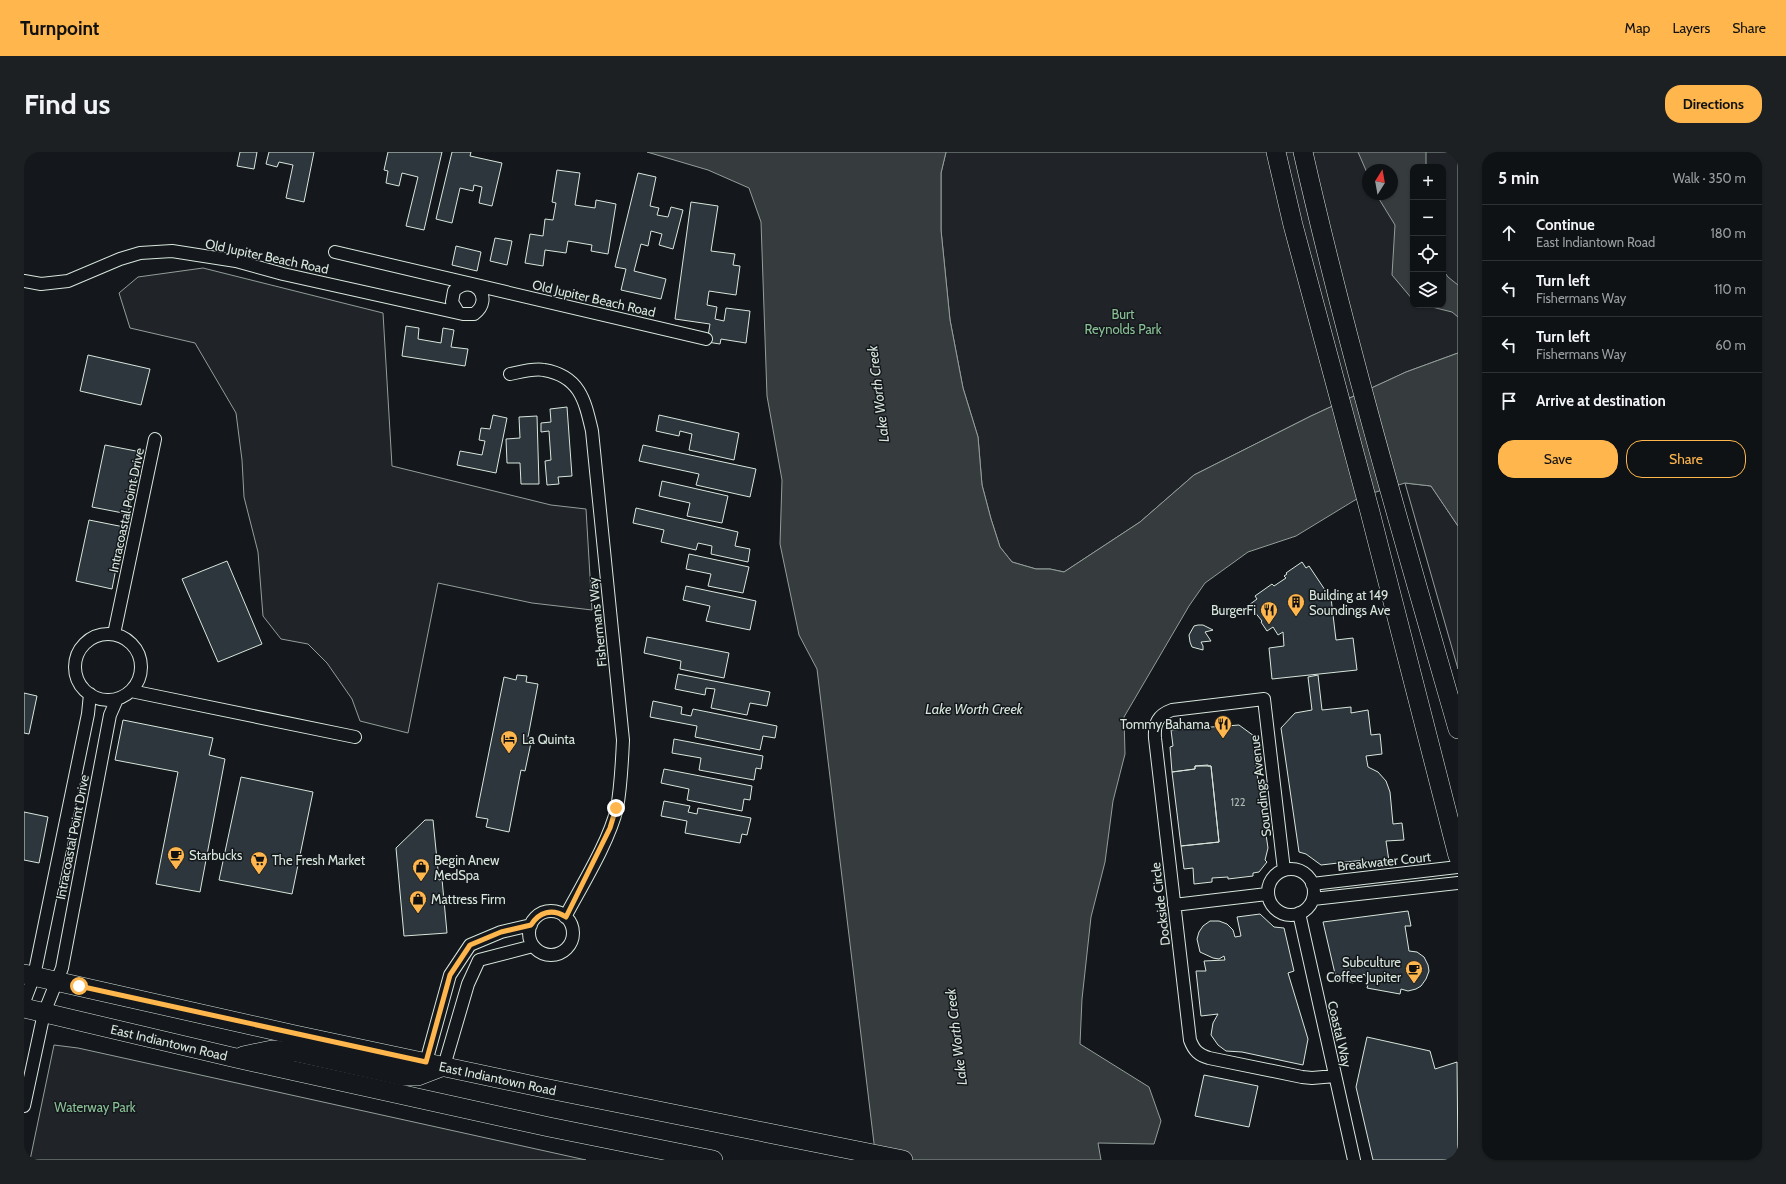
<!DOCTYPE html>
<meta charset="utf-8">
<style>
body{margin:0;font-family:Cabin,sans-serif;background:#1d2022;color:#f1f3f6}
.controls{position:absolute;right:12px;top:12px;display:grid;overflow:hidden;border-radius:8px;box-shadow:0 1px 3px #0004}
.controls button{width:36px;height:36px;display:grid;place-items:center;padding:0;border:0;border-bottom:1px solid #2f3234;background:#0f1215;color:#f1f3f6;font:20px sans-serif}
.compass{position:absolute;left:1338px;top:12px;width:36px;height:36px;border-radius:50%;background:#0f1215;box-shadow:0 1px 3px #0004;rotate:11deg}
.stop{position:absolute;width:12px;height:12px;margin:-9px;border:3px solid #ffb74d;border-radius:50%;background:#fff}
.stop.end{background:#ffb74d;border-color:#fff;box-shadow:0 1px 4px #0008}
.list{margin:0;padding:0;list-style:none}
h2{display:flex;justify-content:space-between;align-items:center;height:52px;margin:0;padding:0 16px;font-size:17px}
h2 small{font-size:13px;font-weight:400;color:#9b9ea0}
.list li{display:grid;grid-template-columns:26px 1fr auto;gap:12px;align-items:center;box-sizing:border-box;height:56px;padding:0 16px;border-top:1px solid #2f3234}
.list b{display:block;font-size:15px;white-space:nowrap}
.list p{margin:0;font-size:13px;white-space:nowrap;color:#9b9ea0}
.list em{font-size:13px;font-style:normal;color:#9b9ea0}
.actions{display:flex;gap:8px;padding:12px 16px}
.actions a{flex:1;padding:9px 0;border:1px solid #ffb74d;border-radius:16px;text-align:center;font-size:14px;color:#ffb74d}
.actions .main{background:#ffb74d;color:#111}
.icon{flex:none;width:22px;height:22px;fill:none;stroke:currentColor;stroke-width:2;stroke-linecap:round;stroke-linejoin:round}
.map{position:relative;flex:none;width:1434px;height:1008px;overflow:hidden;border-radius:16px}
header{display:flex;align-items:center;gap:24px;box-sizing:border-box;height:56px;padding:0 20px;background:#ffb74d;color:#111}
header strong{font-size:19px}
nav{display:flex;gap:22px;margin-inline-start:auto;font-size:14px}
.intro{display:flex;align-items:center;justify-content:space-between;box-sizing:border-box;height:96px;padding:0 24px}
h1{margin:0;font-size:28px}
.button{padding:10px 18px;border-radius:16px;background:#ffb74d;color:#111;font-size:14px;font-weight:700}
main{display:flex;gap:24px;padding:0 24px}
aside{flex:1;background:#0f1215;border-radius:16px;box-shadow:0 1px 3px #0004}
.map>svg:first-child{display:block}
.green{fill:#202428;stroke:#939e99;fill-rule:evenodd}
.water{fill:#363b3e;stroke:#939e99}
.building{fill:#2c363c;stroke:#d8e6dc}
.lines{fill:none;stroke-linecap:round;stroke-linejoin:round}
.minor-casing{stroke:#d8e6dc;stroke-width:14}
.primary-casing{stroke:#d8e6dc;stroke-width:20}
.minor{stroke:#14181c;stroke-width:12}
.primary{stroke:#14181c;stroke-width:19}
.route{stroke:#ffb74d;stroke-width:5}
.labels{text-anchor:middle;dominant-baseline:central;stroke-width:3;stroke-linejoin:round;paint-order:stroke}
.number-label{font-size:11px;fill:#adbab4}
.street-label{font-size:13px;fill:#d8e6dc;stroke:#14181c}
.park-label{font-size:13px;fill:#8ac095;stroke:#14181c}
.poi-label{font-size:13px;fill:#d8e6dc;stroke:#14181c;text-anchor:start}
.water-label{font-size:14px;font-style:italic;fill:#d8e6dc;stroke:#14181c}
</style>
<header>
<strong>Turnpoint</strong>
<nav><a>Map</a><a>Layers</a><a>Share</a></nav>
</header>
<div class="intro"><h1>Find us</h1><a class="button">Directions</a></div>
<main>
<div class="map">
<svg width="1434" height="1008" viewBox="0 0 1434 1008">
<rect width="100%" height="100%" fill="#14181c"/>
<path class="green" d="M922,0H1434V201L1382,220L1287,264L1170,323L1116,370L1040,420L1026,417H1012L988,410L976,395L967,367L958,333L954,285L939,236L926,168L917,78V21ZM1389,15H1419V153H1389ZM1344,18H1368V42H1344Z
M179,116L359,161L368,314L527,353L562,357L568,458L508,451L414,431L384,581L336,569L328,547L303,511L284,492L257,487L239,464L234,400L220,345L218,308L212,261L171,191L106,176L95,141L114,125Z
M1381,331L1407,334L1434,374V517Z
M30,893L54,896L562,1008H6Z"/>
<path class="water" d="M623,0H922L917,21V78L926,168L939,236L954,285L958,333L967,367L976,395L988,410L1012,417H1026L1040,420L1116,370L1170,323L1287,264L1382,220L1434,201V374L1407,334L1381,331L1336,345L1272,384L1224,400L1181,431L1165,454L1100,565L1101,602L1089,649L1081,710L1067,765L1058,847L1056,892L1125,935L1137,969L1130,992L1074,991L1077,1008H852L793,517L775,483L756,392L758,328L743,244L737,70L725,36L684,18Z
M1334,0H1402V15H1389V148L1368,123L1371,73L1352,42H1368V18H1344V23Z
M1419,118L1424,125L1434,133V165L1428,160L1400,153H1419Z"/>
<path class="building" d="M216,0H233L230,17L213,14Z
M245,0H290L280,50L262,46L269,13L255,10L253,15L242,12Z
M364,0H418L400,78L382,74L394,25L378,21L375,34L362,31L364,19L360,18Z
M428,0H447L446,4L478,11L468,54L455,51L458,35L450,33L449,39L436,36L428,71L412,67Z
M533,18L556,21L551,53L571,56L572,48L592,52L584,102L567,99L568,93L544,89L542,101L521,98L519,114L501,111L506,82L519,84L521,67L529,68L532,51L528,50Z
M614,21L632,25L626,54L635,56L633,63L644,65L647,55L659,58L649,97L635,93L638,82L627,79L624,94L617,92L610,119L642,127L637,147L597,138L602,117L591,115Z
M667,50L694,54L687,99L711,102L709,113L716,114L712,143L685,139L683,153L693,155L691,167L700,169L702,156L726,159L722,191L697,187L696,192L683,190L686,172L651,167Z
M471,86L488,89L483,113L466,109Z
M432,94L457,100L453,119L428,113Z
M382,174L395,176L394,187L417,191L419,176L430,178L427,195L444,197L441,214L378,204Z
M64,203L126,217L117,253L56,239Z
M543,255L548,324L534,325L535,332L523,333L521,309L527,308L525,279L517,280V271L527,270L526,257Z
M469,263L483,266L472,321L433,313L436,299L458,303L461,289L455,288L457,276L466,277Z
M635,263L715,281L710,308L665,298L668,282L656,279L655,284L632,279Z
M513,264L515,332H497L496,311H483L482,287L496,286L495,265Z
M81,293L117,300L104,362L68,355Z
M619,293L732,317L726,345L672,333L675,322L615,309Z
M638,329L704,344L698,371L663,364L666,351L635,344Z
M612,356L714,380L711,394L726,397L724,410L687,402L688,394L674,391L672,398L637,390L640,378L609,371Z
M65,368L100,375L88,437L52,429Z
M665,402L725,415L719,441L684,434L687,422L662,417Z
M203,409L238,492L194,510L158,427Z
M1278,410L1282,416L1285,414L1301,438L1296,443L1298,446H1307L1312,488L1329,486L1333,518L1248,527L1245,496L1260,494L1259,480L1254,483L1249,475L1243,479L1237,470L1238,469L1225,453L1233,447L1231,444L1248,432L1250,434L1262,426L1260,424L1263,422L1262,421Z
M662,434L732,449L726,478L682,469L686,454L659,448Z
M1174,473H1179L1189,478L1181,480L1187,489L1177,490L1179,494V498L1168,495L1166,490L1165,483L1170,474Z
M623,485L705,501L700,526L656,517L657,509L620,501Z
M654,522L746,540L743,554L726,551L723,563L687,556L691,537L682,536L681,543L651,537Z
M493,523L503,524L502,530L514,532L504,585L508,586L501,619L497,618L485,680L462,675L464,667L452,665L480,525L492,528Z
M1294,523L1298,558L1327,555V561L1344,558L1347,583L1356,582L1358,602L1342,604L1344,615L1354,620L1362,629L1366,640L1369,672L1378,671L1380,688L1362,689L1365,709L1344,712L1340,708L1297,713L1282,702L1275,700L1257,576L1271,561L1288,558L1284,525Z
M0,541L13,544L5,582L0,581Z
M629,549L658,555L657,562L667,564L669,557L753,574L751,586L739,584L736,598L671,585L673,574L626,565Z
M99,568L189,586L185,603L201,607L176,740L132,732L154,620L91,608Z
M1215,573L1230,584L1232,615L1244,696L1241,708L1243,710L1235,720L1229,721V724L1204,727V725L1188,726V730L1170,732L1169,716L1160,717L1157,694L1195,690L1187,614H1171V617L1148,620L1146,595L1149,594L1147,578Z
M650,587L739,604L737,617L732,616L730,628L675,618L677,606L648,601Z
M1184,613V614H1187L1195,690L1157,694L1148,620L1171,617V614Z
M640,617L728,634L726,648L720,647L718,659L663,648L665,637L637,631Z
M217,625L289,640L268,742L195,728Z
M640,649L666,654L664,660L673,662L674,656L727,666L723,683L718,682L716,691L661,681L663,669L637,664Z
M0,660L24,665L15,711L0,708Z
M401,668H409L415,728L418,727L423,781L380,784L372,696Z
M1384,759L1387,774H1381L1385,799L1393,800L1400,805L1404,813L1405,819L1402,827L1397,834L1392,837L1384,839L1377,837L1376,842L1343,836L1345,828L1340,822L1329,831L1312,826L1299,770Z
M1236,762L1250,775L1260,776L1270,819L1264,821L1284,887L1279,913L1218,900L1202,899L1194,893L1187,883L1189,871L1194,862L1177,864L1172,819H1182L1180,809L1201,808L1200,804L1195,807L1189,806L1176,800L1173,787L1175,780L1179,774L1186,769H1195L1203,772L1209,778L1211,785L1217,784L1213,765Z
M1343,885L1406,899L1411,917L1433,910L1434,1008H1349L1332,935Z
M1180,923L1234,934L1225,975L1171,964Z"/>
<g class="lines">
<g class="minor-casing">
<path id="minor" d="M311,100L682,187
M0,129L17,132L44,129L96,107L116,101L148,99L212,109L259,122L439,162H450C471,147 449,120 430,139L428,150L434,160
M486,222C496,220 510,216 520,218C556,224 561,249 568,279L599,588C598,611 597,634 593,656C585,690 558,733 541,765
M51 515a33 33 0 1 1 66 0a33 33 0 1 1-66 0Z
M90,482L131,287
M107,539L331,585
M1244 740a23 23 0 1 1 46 0a23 23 0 1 1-46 0Z
M1260,718L1240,547L1148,558C1134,563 1130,571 1131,586L1166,888C1170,899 1175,903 1185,906L1278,925L1288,926L1311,924
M1288,732L1434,715
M1289,747L1434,731
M1150,753L1243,742
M505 781a22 22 0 1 1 44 0a22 22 0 1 1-44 0Z
M1275,761L1330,1008
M0,850L10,824L64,562L66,542
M402,910L426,823L446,793L477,780L507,773
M420,914L444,832L455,808L509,794
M0,954L20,861L38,816L86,563L93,547"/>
</g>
<g class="primary-casing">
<g id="primary">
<path d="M1252,0L1269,73L1346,360L1434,704"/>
<path d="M1279,0C1323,194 1379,386 1434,577"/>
<path id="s1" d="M0,822L271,883L520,936L879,1008"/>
<path id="s2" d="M0,856L212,906L525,975L689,1008"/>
<path d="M219,904L248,898L272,900L379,924H394L420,914"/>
</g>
</g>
<use href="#minor" class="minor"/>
<use href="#primary" class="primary"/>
</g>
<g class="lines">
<path class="route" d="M55,834L402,910L426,823L446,793L477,780L507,773C515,760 528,756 542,765L586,676L592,656"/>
</g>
<defs>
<g id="building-pin" transform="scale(0.9)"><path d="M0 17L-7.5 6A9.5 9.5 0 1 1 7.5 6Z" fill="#ffb74d" stroke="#14181c"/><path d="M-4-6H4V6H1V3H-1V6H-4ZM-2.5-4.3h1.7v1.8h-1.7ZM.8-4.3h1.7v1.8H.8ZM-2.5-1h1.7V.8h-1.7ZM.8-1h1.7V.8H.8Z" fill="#111"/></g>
<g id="restaurant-pin" transform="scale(0.9)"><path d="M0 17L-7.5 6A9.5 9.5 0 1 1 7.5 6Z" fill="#ffb74d" stroke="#14181c"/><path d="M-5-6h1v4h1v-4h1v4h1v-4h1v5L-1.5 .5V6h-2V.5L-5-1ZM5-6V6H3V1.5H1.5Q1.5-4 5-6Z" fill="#111"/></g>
<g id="hotel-pin" transform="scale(0.9)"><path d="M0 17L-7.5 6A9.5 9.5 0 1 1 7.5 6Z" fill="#ffb74d" stroke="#14181c"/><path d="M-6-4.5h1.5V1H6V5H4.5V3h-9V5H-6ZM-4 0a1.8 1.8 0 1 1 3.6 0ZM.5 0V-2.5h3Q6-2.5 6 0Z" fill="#111"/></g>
<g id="cafe-pin" transform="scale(0.9)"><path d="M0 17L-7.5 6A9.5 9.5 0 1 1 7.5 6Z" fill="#ffb74d" stroke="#14181c"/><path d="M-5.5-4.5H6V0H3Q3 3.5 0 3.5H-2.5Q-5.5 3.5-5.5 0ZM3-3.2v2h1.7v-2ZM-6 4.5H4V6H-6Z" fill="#111"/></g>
<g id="supermarket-pin" transform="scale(0.9)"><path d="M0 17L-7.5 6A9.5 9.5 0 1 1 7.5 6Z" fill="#ffb74d" stroke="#14181c"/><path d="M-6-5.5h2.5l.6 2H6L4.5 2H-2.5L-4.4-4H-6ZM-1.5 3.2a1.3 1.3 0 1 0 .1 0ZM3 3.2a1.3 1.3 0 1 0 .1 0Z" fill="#111"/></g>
<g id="shop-pin" transform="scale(0.9)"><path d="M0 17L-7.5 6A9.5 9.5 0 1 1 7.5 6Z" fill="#ffb74d" stroke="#14181c"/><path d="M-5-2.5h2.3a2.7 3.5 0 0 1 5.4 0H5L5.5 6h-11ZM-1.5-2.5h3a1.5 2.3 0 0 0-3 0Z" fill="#111"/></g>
</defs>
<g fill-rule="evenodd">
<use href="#building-pin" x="1272" y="450"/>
<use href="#restaurant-pin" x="1245" y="458"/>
<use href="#restaurant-pin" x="1199" y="572"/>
<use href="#hotel-pin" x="485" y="587"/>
<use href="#cafe-pin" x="152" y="703"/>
<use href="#supermarket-pin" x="235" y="708"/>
<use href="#shop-pin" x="397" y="715"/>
<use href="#shop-pin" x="394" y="747"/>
<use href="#cafe-pin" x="1390" y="817"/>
</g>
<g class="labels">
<g class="number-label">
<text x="1214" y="650">122</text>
</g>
<g class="street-label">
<text transform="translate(243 104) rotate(12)">Old Jupiter Beach Road</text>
<text transform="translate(570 146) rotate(13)">Old Jupiter Beach Road</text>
<text transform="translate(102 358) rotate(-78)">Intracoastal Point Drive</text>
<text transform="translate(573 470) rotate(-96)">Fishermans Way</text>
<text transform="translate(1236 634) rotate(-97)">Soundings Avenue</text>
<text transform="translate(48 685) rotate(-79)">Intracoastal Point Drive</text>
<text transform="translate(1360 709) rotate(-6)">Breakwater Court</text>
<text transform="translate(1136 752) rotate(-97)">Dockside Circle</text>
<text transform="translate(1316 882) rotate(77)">Coastal Way</text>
<text stroke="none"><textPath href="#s2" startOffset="149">East Indiantown Road</textPath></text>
<text stroke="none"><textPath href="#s1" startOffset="485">East Indiantown Road</textPath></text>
</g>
<g class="park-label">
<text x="1099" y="162">Burt<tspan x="1099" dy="15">Reynolds Park</tspan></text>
<text x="71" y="955">Waterway Park</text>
</g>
<g class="poi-label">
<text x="1285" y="443">Building at 149<tspan x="1285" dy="15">Soundings Ave</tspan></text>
<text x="1232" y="458" text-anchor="end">BurgerFi</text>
<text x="1186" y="572" text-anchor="end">Tommy Bahama</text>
<text x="498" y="587">La Quinta</text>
<text x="165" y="703">Starbucks</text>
<text x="248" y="708">The Fresh Market</text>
<text x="410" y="708">Begin Anew<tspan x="410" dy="15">MedSpa</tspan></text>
<text x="407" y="747">Mattress Firm</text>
<text x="1377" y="810" text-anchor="end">Subculture<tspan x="1377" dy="15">Coffee Jupiter</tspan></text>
</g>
<g class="water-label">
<text transform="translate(854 242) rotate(-97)">Lake Worth Creek</text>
<text x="950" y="557">Lake Worth Creek</text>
<text transform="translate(932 885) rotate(-97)">Lake Worth Creek</text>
</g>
</g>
</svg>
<div class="controls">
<button>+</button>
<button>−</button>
<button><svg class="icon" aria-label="locate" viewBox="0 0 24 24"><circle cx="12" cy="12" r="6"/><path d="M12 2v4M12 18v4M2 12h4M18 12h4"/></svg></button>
<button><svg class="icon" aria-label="layers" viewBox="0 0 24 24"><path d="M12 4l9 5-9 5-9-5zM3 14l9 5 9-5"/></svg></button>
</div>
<svg class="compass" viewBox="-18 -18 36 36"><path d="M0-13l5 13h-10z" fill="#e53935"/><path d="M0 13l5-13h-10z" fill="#9b9ea0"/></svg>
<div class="stop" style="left:55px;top:834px"></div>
<div class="stop end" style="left:592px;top:656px"></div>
</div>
<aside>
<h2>5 min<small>Walk · 350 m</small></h2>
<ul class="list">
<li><svg class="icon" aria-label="ahead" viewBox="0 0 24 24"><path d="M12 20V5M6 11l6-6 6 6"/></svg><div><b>Continue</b><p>East Indiantown Road</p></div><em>180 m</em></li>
<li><svg class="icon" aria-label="left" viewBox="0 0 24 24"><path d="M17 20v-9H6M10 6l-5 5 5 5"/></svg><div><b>Turn left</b><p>Fishermans Way</p></div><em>110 m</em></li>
<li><svg class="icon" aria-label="left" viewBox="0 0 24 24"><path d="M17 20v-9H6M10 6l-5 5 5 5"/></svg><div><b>Turn left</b><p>Fishermans Way</p></div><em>60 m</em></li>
<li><svg class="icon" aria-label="arrive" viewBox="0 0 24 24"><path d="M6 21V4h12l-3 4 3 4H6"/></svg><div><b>Arrive at destination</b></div></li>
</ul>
<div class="actions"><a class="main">Save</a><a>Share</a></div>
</aside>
</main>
